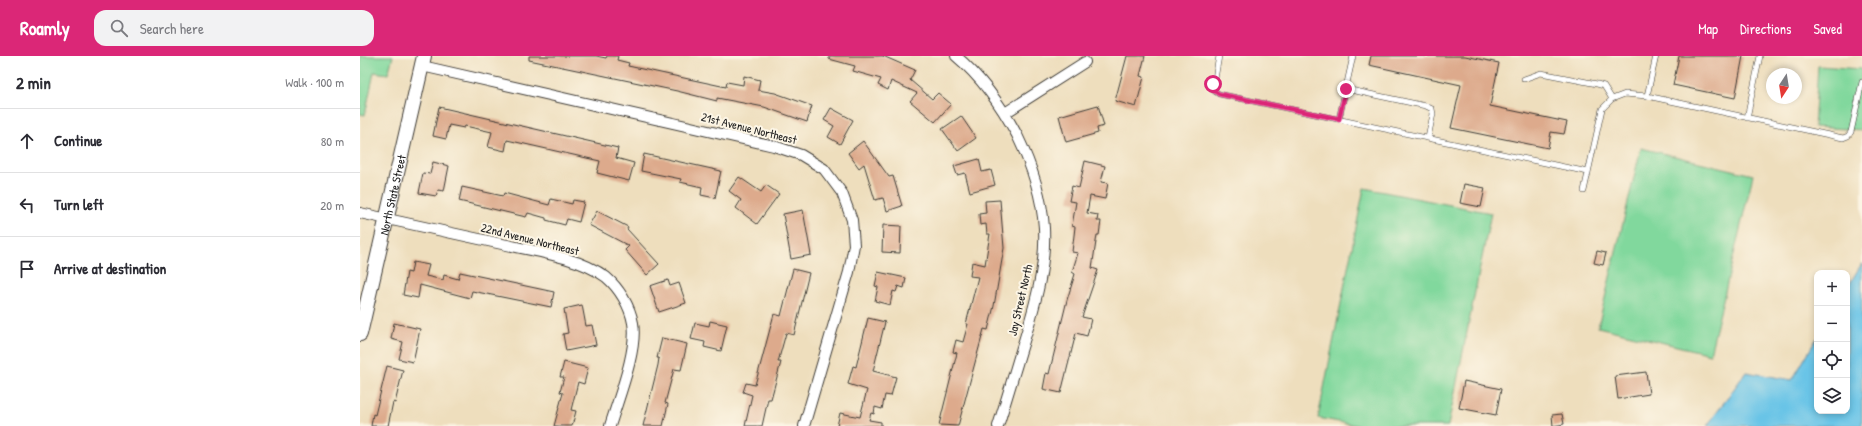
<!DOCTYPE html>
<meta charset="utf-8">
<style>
body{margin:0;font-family:"Patrick Hand",sans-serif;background:#f2f2f3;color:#2b2b33}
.controls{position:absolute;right:12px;bottom:12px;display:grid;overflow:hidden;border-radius:8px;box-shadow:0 2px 6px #0003}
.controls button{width:36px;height:36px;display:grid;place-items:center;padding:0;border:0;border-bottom:1px solid #e1e1e2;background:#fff;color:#2b2b33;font:20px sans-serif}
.compass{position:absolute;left:1406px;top:12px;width:36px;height:36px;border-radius:50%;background:#fff;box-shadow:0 2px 6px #0003;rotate:192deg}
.stop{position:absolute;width:12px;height:12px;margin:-9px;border:3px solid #db2777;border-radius:50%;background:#fff}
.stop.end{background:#db2777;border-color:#fff;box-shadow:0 1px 4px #0008}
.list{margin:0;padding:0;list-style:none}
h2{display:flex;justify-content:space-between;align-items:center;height:52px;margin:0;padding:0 16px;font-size:17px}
h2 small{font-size:13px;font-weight:400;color:#7c7c81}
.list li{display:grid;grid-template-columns:26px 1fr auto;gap:12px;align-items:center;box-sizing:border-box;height:64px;padding:0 16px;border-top:1px solid #e1e1e2}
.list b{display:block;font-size:15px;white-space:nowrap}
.list em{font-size:13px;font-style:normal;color:#7c7c81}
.icon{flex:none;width:22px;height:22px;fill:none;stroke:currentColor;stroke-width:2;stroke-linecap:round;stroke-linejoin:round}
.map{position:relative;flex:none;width:1502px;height:370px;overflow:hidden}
header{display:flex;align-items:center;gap:24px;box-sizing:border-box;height:56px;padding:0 20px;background:#db2777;color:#fff}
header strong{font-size:19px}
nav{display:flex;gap:22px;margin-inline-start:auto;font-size:14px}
.search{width:280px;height:36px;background:#f2f2f3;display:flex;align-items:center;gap:10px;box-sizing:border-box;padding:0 14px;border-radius:12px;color:#7c7c81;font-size:15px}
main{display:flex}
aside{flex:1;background:#fff}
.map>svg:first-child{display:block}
.green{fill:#81d89d;stroke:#4e7a5c}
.water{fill:#69c4e7;stroke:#427082}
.building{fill:#ddaa8c}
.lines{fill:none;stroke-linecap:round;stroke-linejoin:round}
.lane-casing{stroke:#3c3934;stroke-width:6}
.street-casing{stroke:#3c3934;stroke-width:12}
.secondary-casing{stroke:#3c3934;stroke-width:16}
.lane{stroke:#fff;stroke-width:5}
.street{stroke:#fff;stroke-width:10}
.secondary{stroke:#fff;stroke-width:14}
.route{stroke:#db2777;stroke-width:5}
.labels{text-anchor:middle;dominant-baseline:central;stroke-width:4;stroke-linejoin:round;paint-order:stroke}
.street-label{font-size:12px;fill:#1c1c1c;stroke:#fcf5e5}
</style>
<header>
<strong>Roamly</strong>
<div class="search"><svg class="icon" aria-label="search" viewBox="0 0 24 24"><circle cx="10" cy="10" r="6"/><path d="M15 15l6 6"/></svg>Search here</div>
<nav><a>Map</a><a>Directions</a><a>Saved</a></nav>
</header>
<main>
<aside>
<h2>2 min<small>Walk · 100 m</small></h2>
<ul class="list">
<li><svg class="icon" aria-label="ahead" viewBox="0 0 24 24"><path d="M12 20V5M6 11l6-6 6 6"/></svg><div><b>Continue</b></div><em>80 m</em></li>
<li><svg class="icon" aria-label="left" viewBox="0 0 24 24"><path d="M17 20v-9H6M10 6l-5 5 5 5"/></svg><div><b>Turn left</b></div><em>20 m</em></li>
<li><svg class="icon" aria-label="arrive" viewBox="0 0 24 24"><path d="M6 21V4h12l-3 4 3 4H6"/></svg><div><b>Arrive at destination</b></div></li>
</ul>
</aside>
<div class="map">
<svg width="1502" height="370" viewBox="0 0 1502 370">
<rect width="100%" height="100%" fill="#fcf5e5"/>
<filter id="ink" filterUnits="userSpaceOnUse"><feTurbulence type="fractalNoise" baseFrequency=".025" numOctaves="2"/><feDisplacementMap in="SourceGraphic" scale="8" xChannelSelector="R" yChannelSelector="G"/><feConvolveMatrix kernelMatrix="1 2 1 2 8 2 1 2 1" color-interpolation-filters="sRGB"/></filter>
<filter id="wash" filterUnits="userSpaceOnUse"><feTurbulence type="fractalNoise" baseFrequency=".012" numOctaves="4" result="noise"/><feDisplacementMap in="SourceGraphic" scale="16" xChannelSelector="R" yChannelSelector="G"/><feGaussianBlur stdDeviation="0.9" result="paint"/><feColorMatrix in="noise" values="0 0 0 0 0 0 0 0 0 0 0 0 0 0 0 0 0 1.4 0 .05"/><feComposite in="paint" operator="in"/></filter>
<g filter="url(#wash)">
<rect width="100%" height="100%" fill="#eedebd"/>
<path class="green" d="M0,0H33L28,18L14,16L5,59L0,58Z
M1458,10L1502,13V74L1454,71Z
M1281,92L1393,119L1350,298L1238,271Z
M1004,132L1131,157L1088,370H1000L958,362Z"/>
<path class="water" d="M1502,207V370H1347L1386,316L1432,324L1457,282V355H1487V232Z"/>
<g id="blocks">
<path class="building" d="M169,0H236L246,2L247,0H258L257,4L269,7L268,10L366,31L367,26L383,29L384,20L400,24L398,34L415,37L452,50L447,66L404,51L357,42V45L317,35L169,4Z
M469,0H523L555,14L550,24L572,43L578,37L591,48L575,66L550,45L557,37L531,25L528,34L518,29L521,23L493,15L495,10L469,3Z
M767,0H785L780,20L784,21L776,51L755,45Z
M1011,0H1105L1139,7L1130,50L1207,66L1204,78L1191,76L1188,92L1091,72L1101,29L1009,9Z
M1319,0H1383L1375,42L1313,29Z
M738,49L744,70L737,72L738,77L706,86L699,60Z
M79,51L258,92L256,102L274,107L269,125L237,117L240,105L147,84L145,95L128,91L132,76L105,70L104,72L89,69L86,83L73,80Z
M471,52L493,64L480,88L468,81L474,70L464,64Z
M601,60L616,82L598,95L582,73Z
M503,85L529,121L533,120L542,150L527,155L523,142L515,144L504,108L499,112L488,97Z
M284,98L361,115L355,142L341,139L342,131L320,126L321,123L281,115Z
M619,103L622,116L631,114L635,129L610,136L605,117L597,119L594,110Z
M725,105L745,110L741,126L748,127L745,143L730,140L727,157L738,159L737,165H741L739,179H737L732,212L738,214L722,261L731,263L727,280L716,277L701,337L683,333L686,317L689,318L707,244L715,218L712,216L718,197L712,196L715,171L712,170L716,146L709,145L712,130L719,132Z
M73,106L89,110L84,135L78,134L76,140L59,137L63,117L70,118Z
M379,121L401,136L406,129L419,138L397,168L376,152L381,144L369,135Z
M1104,128L1125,132L1121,151L1100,147Z
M102,131L143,140L144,137L189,149L191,143L212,148L213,144L224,146L219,166L207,163L205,169L186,164V162L168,157L166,161L99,145Z
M640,144L644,192L634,250L628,274L624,273L598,370L579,369L597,297L593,296L596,284L603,286L608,268H606L618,221L610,220L612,206L625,209L630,178H627L626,168L620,169L619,158L626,157L625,145Z
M443,154L451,199L431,203L423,158Z
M237,155L268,171L267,173L299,208L287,219L265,194L269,190L229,169Z
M523,169L541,170L540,197L522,196Z
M1237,195L1246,197L1243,209L1234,207Z
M53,206L69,209L66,220L83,224L84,219L98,223L100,216L194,236L191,251L112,235L110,242L60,229L58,242L43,239L47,216L51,217Z
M433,213L449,217L434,279L426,277L418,306H421L411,343H408L402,370H385L392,339L383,336L386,327L395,329L414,258L421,260Z
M518,216L546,222L544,232L538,230L536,236L533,235L530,249L515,245L518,231L515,230Z
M308,224L310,230L319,227L326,247L299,256L290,230Z
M222,249L226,270L232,269L236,289L206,295L203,278L208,277L204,253Z
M508,262L525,266L513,315L536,321L531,340L525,339L522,353L515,351L514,358L511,357L509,364L521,366V370H477L480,357L500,361L507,334L488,328L493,310L496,311Z
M350,265L367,269L361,295L344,291L345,286L331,283L335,267L349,270Z
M34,267L60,273L53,306L39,303L43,286L31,283Z
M302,282L327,288L321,314L314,313L305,347L308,348L303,370H283L298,309L299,302H297Z
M204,306L228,312L224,328L218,326L211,354L216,355L212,370H194L203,337L200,336L204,321H200Z
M27,310L43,314L35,347L33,346L28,370H11L13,358L15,359Z
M1286,316L1289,338L1258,343L1255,320Z
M1104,325L1141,333L1136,359L1099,352Z
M1202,358L1204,368L1193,370L1192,359Z"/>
</g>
</g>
<g filter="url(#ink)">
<use href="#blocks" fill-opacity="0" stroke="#3c3934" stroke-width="1"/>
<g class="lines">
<g class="lane-casing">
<path id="lane" d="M859,0L853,34L859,38L1228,116
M1296,0L1287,40L1483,82L1488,80L1491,76L1502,26
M1164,23L1181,17L1237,28L1244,30L1252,43
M986,33L1066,50L1072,53L1073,58L1068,82
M1387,62L1400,0
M979,63L993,0
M1224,135L1242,53L1252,43L1265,38L1287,40"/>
</g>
<g class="street-casing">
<path id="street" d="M596,0C622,22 641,49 657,79C671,108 682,140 684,172C686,211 675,249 664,285C655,314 647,342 638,370
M62,10L414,90L441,99L464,113L482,137L492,164L494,189L489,216L444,370
M645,57L725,6
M0,157C47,167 95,178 142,188C174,195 219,201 246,221C259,232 270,250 273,267C278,294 258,343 250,370"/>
</g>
<g class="secondary-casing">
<g id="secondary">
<path id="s1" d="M0,278L64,0"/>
</g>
</g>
<use href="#lane" class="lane"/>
<use href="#street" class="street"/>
<use href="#secondary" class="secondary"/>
</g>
</g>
<g class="lines" filter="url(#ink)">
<path class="route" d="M853,28V34L859,38L979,63L986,33"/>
</g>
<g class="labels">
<g class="street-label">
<text transform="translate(389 72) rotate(14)">21st Avenue Northeast</text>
<text stroke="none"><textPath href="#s1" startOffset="143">North State Street</textPath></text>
<text transform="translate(170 183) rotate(14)">22nd Avenue Northeast</text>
<text transform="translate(660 244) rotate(-77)">Jay Street North</text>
</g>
</g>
</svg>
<div class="controls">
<button>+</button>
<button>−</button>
<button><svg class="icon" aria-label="locate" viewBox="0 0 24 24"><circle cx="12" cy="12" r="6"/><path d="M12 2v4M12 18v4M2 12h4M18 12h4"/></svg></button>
<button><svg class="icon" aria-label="layers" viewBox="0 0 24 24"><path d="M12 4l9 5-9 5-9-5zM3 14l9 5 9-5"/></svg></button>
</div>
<svg class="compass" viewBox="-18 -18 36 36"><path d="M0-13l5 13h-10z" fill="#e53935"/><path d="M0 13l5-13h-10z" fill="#7c7c81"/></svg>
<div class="stop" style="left:853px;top:28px"></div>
<div class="stop end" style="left:986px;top:33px"></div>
</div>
</main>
